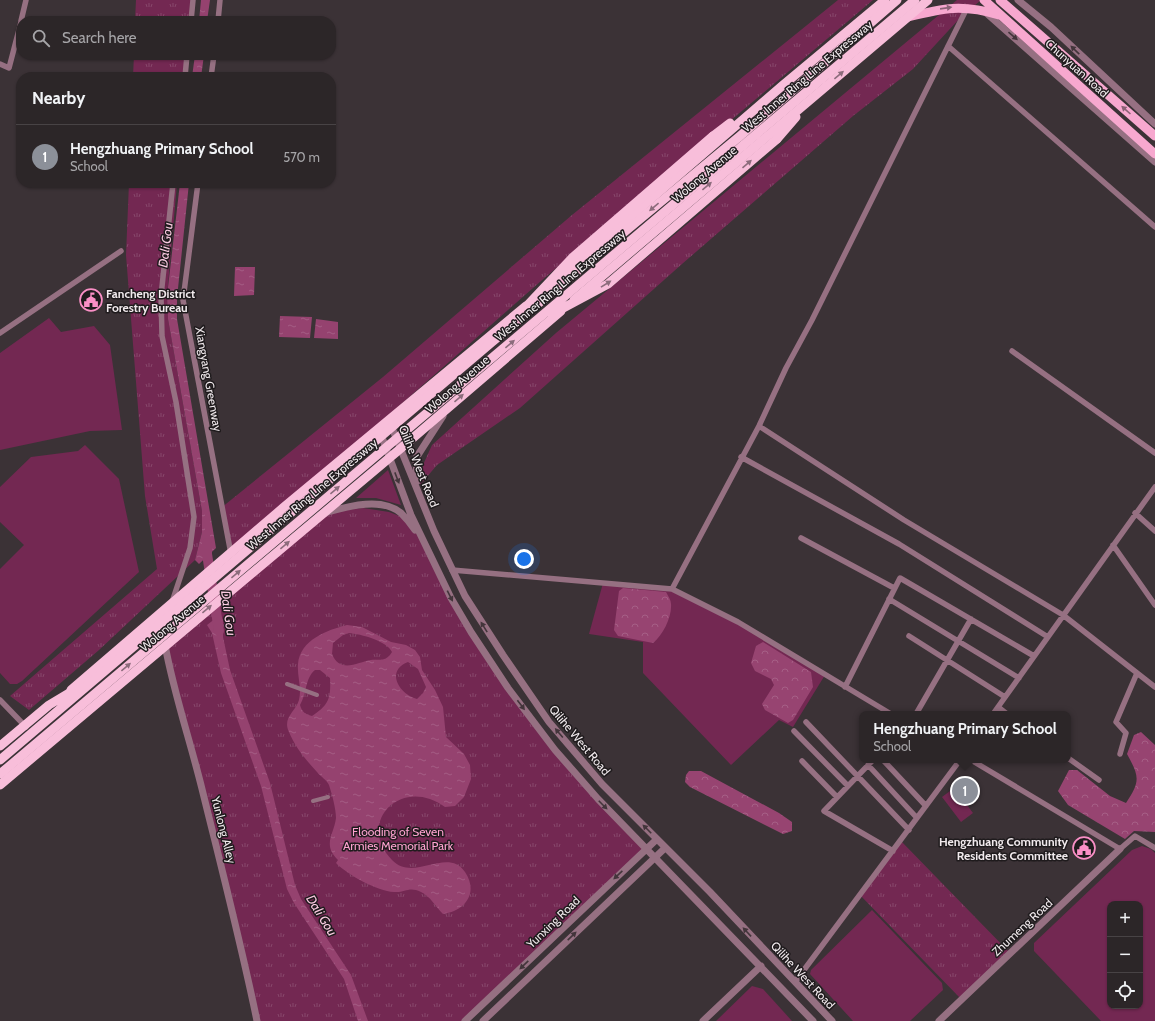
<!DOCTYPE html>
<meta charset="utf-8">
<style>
body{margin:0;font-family:Cabin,sans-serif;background:#383234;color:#f1f3f6}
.controls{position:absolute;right:12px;bottom:12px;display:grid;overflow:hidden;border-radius:8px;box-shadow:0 1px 3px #0004}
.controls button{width:36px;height:36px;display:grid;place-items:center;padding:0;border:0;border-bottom:1px solid #484345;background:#2c2628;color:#f1f3f6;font:20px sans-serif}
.you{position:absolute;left:524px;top:559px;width:14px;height:14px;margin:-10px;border:3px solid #fff;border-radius:50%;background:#1a73e8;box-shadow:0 0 0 6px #1a73e833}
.badge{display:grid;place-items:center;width:26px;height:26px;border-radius:50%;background:#8c9099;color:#fff;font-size:13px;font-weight:700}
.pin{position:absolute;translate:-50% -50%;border:2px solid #fff;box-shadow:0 1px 4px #0006}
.popup{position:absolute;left:859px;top:711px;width:212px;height:52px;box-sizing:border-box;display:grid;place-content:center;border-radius:8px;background:#2c2628;filter:drop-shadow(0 1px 3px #0005);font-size:13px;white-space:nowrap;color:#a6a5a8}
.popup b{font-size:15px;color:#f1f3f6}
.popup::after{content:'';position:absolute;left:50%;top:100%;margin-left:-8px;border:8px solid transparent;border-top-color:#2c2628}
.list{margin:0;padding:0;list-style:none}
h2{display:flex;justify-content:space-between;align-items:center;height:52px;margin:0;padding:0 16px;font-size:17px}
h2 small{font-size:13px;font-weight:400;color:#a6a5a8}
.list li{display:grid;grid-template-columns:26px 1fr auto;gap:12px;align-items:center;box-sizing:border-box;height:64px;padding:0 16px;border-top:1px solid #484345}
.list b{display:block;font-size:15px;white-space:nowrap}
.list p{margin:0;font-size:13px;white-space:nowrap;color:#a6a5a8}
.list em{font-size:13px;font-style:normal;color:#a6a5a8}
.icon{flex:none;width:22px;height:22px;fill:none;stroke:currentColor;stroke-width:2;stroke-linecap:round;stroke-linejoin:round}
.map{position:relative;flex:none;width:1155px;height:1021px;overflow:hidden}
.search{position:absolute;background:#2c2628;box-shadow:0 1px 3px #0004;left:16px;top:16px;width:320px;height:44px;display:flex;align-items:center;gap:10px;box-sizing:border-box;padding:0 14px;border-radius:16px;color:#a6a5a8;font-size:15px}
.panel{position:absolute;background:#2c2628;box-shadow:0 1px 3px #0004;left:16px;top:72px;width:320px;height:116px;border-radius:16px}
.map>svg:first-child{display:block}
.grass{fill:#732852;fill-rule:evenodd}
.forest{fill:url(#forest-crowns)}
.park{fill:url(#park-tufts)}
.water{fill:url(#water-ripples);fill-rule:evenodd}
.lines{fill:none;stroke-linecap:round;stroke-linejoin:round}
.river{stroke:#95426f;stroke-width:10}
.pedestrian{stroke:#967082;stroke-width:4}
.minor{stroke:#967082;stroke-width:5.5}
.tertiary{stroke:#967082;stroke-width:7}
.primary{stroke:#f7a8cf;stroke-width:9}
.trunk{stroke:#f8beda;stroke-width:9}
.trunk-bridge{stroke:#f8beda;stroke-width:9}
.oneway{fill:#8b6276}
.oneway2{fill:#43353b}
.oneway3{fill:#8c6c7c}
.labels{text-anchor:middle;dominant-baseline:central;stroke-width:3;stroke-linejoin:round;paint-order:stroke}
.street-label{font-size:12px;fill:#f1eaed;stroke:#1f1b1d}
.poi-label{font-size:12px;font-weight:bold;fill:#f1eaed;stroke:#1f1b1d;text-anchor:start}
.park-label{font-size:12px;fill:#fea2d0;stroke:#1f1b1d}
.water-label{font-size:13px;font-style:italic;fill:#fbcbe2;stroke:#1f1b1d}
</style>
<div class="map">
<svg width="1155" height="1021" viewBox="0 0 1155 1021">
<defs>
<pattern id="forest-crowns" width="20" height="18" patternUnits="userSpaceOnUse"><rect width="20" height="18" fill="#974471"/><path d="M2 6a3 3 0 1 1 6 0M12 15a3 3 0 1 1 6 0" fill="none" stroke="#a65f86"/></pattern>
<pattern id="park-tufts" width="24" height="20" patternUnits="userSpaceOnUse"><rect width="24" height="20" fill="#732852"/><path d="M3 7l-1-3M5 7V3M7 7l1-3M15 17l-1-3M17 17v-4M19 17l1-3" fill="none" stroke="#87476b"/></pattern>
<pattern id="water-ripples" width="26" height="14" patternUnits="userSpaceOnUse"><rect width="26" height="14" fill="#95426f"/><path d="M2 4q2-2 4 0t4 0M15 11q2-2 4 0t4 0" fill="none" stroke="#a45d84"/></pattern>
</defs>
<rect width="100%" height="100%" fill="#3b3236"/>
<path class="grass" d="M49,318L61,332L94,326L110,345L122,430L90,431L0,450V353Z
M85,445L119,479L139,572L22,681L17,684H10L0,673V569L24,545L0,522V487L31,457L78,451Z
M388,470L401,505L376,498H356Z
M603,583L672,589L738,622L825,675L793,727L779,720L731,765L643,673V642L589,634Z
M954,788L973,813L961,822L942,797Z
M1142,846L1151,849L1155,853V1021H1101L1034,951V943L1132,850ZM1110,904H1140V1006H1110Z
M872,910L942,983L943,990L910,1021H853L810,974L811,970Z
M752,986L763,989L792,1021H716Z"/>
<path class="forest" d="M623,588L666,592C668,596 671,600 671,604C672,617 663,635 653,643L618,636L614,630L619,591Z
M763,642L811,672L813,687L793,720L788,723L765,710L762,704L774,685L771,679L755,671L751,663L756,646Z
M1141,732L1155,745V832L1134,831L1125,839L1068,805L1058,791L1069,770H1077L1110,796L1126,803C1141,781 1139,776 1127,754L1134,735Z
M689,771H701L779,813L792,822V831L783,834L690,787L685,782L686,775Z"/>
<path class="park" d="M136,0H194L192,21H135Z
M838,0H873L541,281L231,554L221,508L383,377L572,215Z
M957,0H981L960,18L913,69L853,116L682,264L520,408L437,465L420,485L423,465L432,445L556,333Z
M134,55H189L187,77H133Z
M129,183H177L167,296L168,319L202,511V532L195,560L99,650L29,710L10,696L157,569L145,496L126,255Z
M363,508L389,512L402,517L420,535L471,632L555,750L647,848L465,1021H257L165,645L322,513Z
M901,841L1010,953L961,999L860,895Z"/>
<path class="water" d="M201,0H210L207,21H199Z
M195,55H204L201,77H192Z
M180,183H189L177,298V319L216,548L199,564L195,560L202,532V511L168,319L167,296Z
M235,267H255L254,295L234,296Z
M280,316L312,317L310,338L279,337Z
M316,319L338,322V339L314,338Z
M220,615L223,620V637L230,670L270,783L295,885L301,899L351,975L368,1021H358L344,979L294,903L287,889L261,786L221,673L212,633L207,625Z
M347,625L362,627L391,642L406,645L415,650L420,657L422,670L435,690L443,707L446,737L464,754L470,765L471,779L464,797L455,806L445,807C402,775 355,822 392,860C414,883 447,846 465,872C479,893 465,911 443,914C436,907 430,896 421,892C409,886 405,893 394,892C377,891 348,875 336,863L338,860C322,844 334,835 336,818C336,809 332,794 329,785C327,780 320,776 317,772C306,760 295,747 289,732C282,718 296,711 299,700C302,687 297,677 298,664C300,640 327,630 347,625ZM349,633C361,634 387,641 392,652C386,662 381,659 371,660C358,662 340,674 332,654L333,643L343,635ZM408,662L418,669L426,687L423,693L417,699C399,694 385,671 408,662ZM315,670H320L330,678C331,698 329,705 312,716C305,714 302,712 300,705C307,693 305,678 315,670Z"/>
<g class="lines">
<path class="river" d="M207,543V554L219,631"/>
<path class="pedestrian" d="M287,684L317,695
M313,801L328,797"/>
<path class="minor" d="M21,21L26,0
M191,21L193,0
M218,21L220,0
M948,46L1155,227
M0,64L9,68L21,22
M185,77L187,55
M211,77L214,55
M198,183L183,300L231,554
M0,333L121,251
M1012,351L1155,453
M759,426L904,520L1063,615L1155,687
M741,457L899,544L1048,637
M1135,513L1155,531
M801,538L894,588
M1113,545L1155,605
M452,570L672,589L738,622L891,714
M672,589L759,426L786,368L812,320L967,8
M889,599L1019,678
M172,602L190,548L194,517L176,402L162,336L161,296L173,183
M909,636L1005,697
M845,687L900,578L1034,656
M0,700L26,727
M998,707L1007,714
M916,714L971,619
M993,714L1155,487
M806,722L909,830
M794,731L848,786
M1120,754L1126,733L1116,722L1137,673
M1068,758L1099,780
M873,760L824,811L893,851
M883,760L926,806
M971,760L1120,849L1135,836L1155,848
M802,761L837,797
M868,765L917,818
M795,982L960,760"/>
<path class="tertiary" d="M1018,0L1051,27L1155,124
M985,12L1155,162
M390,423L434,531L465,596L503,655L549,722L602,784L710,892L832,1021
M380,432L411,515L451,598L471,632L508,688L555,750L598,799L813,1021
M417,481L416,458L443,416
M324,513C346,507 381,496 401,513C406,518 411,524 415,530
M165,645C174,694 190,740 202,789C221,866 241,943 257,1021
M465,1021L657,839
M483,1021L665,848
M703,1021L761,966
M939,1021L1120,849"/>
<path class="primary" d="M984,0L1155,154
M1000,0L1155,136
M908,17C944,8 962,4 999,15"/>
<path class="trunk" d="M713,136L730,123
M777,139L796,117
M552,284L782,86L885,0
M574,300L928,0
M71,690L284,507L526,306
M0,785L400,449L561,311"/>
<path class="trunk-bridge" d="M521,312L572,258L713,136
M552,314L608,284L777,139
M0,746L49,705L79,687
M0,760L492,342L740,136L897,0
M0,774L915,0"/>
</g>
<defs><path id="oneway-solid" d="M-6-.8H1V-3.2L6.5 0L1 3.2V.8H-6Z"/></defs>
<g class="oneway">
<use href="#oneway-solid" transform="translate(946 8) rotate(-8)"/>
<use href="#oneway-solid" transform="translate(1126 110) rotate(-138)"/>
</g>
<g class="oneway2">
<use href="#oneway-solid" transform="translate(1013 36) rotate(41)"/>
<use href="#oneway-solid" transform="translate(1075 50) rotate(-136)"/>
<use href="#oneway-solid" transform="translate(397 478) rotate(69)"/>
<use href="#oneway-solid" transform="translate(450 596) rotate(63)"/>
<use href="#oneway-solid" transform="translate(484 627) rotate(-122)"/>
<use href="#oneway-solid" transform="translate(521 705) rotate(53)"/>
<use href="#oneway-solid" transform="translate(559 733) rotate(-130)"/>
<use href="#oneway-solid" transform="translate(603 805) rotate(45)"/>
<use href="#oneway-solid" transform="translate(647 829) rotate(-135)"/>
<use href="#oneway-solid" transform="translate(618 875) rotate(137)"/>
<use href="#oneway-solid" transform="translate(747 932) rotate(-133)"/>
<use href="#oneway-solid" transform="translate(572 936) rotate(-44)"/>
<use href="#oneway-solid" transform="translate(524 965) rotate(136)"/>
</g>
<g class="oneway3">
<use href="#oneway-solid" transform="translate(839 75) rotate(-40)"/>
<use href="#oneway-solid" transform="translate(747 164) rotate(-41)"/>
<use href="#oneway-solid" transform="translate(707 186) rotate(-40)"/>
<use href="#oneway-solid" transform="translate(654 207) rotate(140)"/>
<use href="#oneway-solid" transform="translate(606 284) rotate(-32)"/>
<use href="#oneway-solid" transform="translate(510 344) rotate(-40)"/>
<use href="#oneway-solid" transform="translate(459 398) rotate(-41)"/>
<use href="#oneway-solid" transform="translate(335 490) rotate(-40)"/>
<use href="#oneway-solid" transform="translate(285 545) rotate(-40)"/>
<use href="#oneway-solid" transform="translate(236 574) rotate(-40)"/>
<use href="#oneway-solid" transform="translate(207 609) rotate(-40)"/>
<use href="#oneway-solid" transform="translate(126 667) rotate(-40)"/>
</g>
<defs>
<g id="civic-ring" transform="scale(1.15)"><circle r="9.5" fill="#1f1b1d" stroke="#fa8fc6" stroke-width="1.5"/><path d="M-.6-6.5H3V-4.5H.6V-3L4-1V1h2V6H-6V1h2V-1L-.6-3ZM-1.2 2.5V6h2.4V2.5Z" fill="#fa8fc6"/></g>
</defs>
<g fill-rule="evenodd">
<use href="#civic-ring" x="91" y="300"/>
<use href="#civic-ring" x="1084" y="848"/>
</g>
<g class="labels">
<g class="street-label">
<text transform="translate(1077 68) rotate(42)">Chunyuan Road</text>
<text transform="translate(807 76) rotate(-40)">West Inner Ring Line Expressway</text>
<text transform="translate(704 174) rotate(-40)">Wolong Avenue</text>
<text transform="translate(560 285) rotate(-40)">West Inner Ring Line Expressway</text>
<text transform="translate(209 379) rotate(80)">Xiangyang Greenway</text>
<text transform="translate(457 384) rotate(-41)">Wolong Avenue</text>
<text transform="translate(419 466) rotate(68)">Qilihe West Road</text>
<text transform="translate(312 494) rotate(-40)">West Inner Ring Line Expressway</text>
<text transform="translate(172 623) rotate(-40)">Wolong Avenue</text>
<text transform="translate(580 740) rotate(50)">Qilihe West Road</text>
<text transform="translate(224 830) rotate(76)">Yunlong Alley</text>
<text transform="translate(553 922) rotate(-44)">Yunxing Road</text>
<text transform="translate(1022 927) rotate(-43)">Zhumeng Road</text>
<text transform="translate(803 975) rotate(47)">Qilihe West Road</text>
</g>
<g class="poi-label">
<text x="106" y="293">Fancheng District<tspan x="106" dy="14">Forestry Bureau</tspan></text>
<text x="1068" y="841" text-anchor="end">Hengzhuang Community<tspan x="1068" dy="14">Residents Committee</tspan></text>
</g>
<g class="park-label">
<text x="398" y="831">Flooding of Seven<tspan x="398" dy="14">Armies Memorial Park</tspan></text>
</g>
<g class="water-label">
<text transform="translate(165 245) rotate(-83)">Dali Gou</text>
<text transform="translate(229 613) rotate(82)">Dali Gou</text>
<text transform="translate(322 915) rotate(58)">Dali Gou</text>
</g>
</g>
</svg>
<div class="controls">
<button>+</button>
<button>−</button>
<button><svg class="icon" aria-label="locate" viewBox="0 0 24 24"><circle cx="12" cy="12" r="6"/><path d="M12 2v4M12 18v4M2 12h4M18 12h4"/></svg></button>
</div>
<div class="you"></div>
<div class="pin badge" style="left:965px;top:791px">1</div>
<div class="popup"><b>Hengzhuang Primary School</b>School</div>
<div class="search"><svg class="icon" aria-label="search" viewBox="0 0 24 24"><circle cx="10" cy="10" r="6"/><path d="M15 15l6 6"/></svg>Search here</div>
<section class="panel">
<h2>Nearby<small></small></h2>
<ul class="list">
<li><span class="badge">1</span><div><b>Hengzhuang Primary School</b><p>School</p></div><em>570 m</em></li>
</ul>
</section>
</div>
